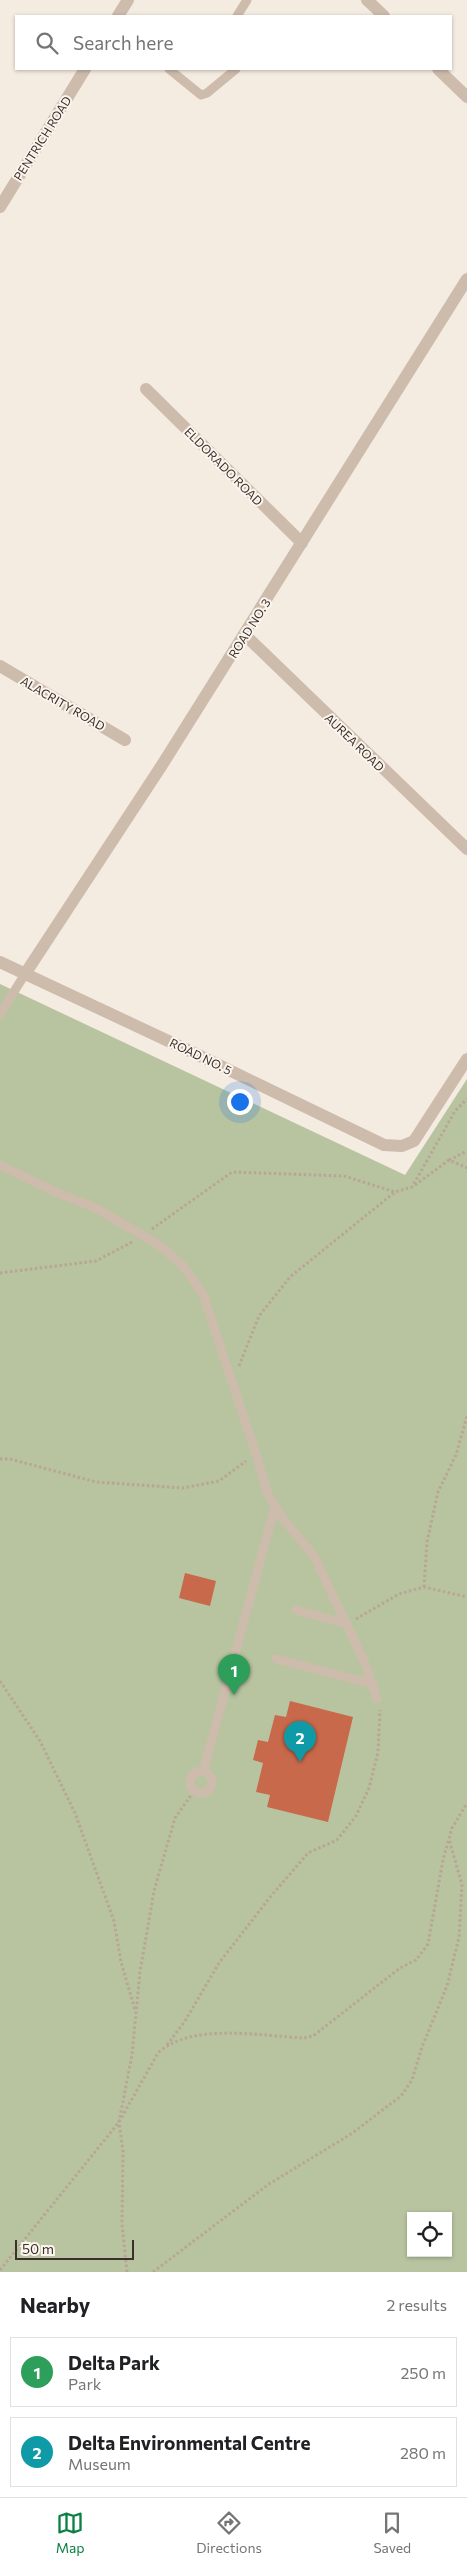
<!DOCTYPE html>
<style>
body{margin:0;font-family:Commissioner,sans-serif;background:#f6f6f6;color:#202124}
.controls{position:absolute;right:15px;bottom:15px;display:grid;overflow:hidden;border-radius:0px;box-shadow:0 1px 4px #0004}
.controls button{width:45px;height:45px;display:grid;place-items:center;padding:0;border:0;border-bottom:1px solid #e0e0e0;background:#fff;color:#202124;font:25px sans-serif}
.scale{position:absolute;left:15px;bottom:12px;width:119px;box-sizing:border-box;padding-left:5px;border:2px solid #3b302b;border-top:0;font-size:14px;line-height:18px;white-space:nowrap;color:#3b302b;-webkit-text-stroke:4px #fbf5ee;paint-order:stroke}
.you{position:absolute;left:239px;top:1101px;width:18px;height:18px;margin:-12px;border:4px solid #fff;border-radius:50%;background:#1a73e8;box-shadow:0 0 0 8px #1a73e833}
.badge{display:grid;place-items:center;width:32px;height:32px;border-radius:50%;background:#0b8043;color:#fff;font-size:16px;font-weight:700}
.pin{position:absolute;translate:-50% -41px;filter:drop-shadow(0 1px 2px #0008)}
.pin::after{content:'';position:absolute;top:26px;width:18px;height:15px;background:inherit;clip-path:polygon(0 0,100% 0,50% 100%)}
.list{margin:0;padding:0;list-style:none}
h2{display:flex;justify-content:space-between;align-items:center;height:65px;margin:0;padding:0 20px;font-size:21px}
h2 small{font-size:16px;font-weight:400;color:#757577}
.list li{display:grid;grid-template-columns:32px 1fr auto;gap:15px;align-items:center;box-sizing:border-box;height:70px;margin:0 10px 10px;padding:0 10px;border:1px solid #e0e0e0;border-radius:0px}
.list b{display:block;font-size:19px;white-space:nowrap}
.list p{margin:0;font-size:16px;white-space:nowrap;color:#757577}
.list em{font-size:16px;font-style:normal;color:#757577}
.icon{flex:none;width:28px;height:28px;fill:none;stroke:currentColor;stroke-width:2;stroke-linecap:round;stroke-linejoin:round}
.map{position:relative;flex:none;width:467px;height:2272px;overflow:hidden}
.search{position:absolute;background:#fff;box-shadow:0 1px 4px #0004;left:15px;right:15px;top:15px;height:55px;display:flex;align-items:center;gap:12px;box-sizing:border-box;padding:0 18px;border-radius:0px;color:#757577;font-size:19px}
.sheet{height:225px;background:#fff}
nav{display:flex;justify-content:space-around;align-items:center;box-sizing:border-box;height:70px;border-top:1px solid #e0e0e0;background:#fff;font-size:14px;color:#757577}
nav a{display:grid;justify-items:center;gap:2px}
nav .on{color:#0b8043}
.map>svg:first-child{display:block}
.green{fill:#b8c4a0;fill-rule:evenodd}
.building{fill:#c8694b}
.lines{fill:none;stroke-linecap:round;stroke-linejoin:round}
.path{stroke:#b9a596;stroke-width:3;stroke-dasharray:2.5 2.5;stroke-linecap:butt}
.lane{stroke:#cdbbac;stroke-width:9}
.street{stroke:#cdbbac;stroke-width:12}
.labels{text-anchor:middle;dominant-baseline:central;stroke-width:4;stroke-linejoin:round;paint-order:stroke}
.street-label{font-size:12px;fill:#3b302b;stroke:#fbf5ee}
</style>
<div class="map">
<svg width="467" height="2272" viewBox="0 0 467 2272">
<rect width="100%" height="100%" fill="#f4ebe1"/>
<path class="green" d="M0,984L405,1175L467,1079V2272H0ZM411,2216H448V2253H411Z"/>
<path class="building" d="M185,1573L216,1581L210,1606L179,1598Z
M290,1701L353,1717L328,1822L267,1807L270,1795L256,1792L263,1763L253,1760L258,1740L268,1742L275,1715L286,1717Z"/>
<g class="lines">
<path class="path" d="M449,1160L467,1151
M415,1185L449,1160L467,1168
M152,1229L232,1172L344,1176L395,1192
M0,1273L96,1261L132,1242
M239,1366L259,1316L290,1277L395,1192L412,1187L455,1111L467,1099
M0,1459H10L96,1482L183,1488L219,1481L246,1461
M424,1587L427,1542L438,1492L456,1455L467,1416
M356,1619L399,1594L424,1587L467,1597
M0,1681L40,1741L75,1813L114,1921L121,1962L135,2010
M167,2045L185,2021L219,1963L271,1896L308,1853L337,1840L356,1816L369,1788L378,1752L380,1710
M0,2270L119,2122L158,2053C191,2022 262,2036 304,2038L313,2036L400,1968L416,1960L428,1944L443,1860L452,1828L467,1803
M127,2272L122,2224L123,2151L119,2122L132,2055L140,1972L154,1891L175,1818L194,1791
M153,2272L269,2184L351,2134L401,2096L412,2080L422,2047L447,1986L459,1937L462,1885L449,1839"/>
<path class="lane" d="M237,16L247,0
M169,69L201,95L207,93L236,69
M0,1014L25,974
M0,1165L60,1194L94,1207L159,1245L183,1266L203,1294L256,1454L268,1495L284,1520L314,1556L321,1571L364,1661L377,1699
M296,1610L347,1624
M276,1659L373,1684
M190 1782a11 11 0 1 1 22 0a11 11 0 1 1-22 0Z
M203,1772L275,1506"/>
<path class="street" d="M367,0L384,16
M118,16L128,0
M438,69L467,97
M0,207L85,69
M146,389L302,543
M245,635L467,849
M0,666L125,740
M0,962L196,1054L384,1145L402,1146L414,1141L467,1059
M25,974L162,765L467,279"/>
</g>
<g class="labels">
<g class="street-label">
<text transform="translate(42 138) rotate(-58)">PENTRICH ROAD</text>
<text transform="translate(224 466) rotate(45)">ELDORADO ROAD</text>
<text transform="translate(249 628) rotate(-58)">ROAD NO. 3</text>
<text transform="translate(63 703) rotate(30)">ALACRITY ROAD</text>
<text transform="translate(355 742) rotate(44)">AUREA ROAD</text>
<text transform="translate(201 1056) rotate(26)">ROAD NO. 5</text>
</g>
</g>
</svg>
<div class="controls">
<button><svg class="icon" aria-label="locate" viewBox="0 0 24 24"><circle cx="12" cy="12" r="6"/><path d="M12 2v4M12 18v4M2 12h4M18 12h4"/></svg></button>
</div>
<div class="scale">50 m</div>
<div class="you"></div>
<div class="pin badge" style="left:234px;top:1695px;background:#2e9e5b">1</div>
<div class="pin badge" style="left:300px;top:1762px;background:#0f9aa8">2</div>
<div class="search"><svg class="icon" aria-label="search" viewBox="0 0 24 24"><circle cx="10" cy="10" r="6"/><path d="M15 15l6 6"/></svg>Search here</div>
</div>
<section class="sheet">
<h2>Nearby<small>2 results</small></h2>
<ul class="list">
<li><span class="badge" style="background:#2e9e5b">1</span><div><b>Delta Park</b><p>Park</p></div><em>250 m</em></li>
<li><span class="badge" style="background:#0f9aa8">2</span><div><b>Delta Environmental Centre</b><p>Museum</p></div><em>280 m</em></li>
</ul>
</section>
<nav>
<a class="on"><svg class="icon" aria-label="map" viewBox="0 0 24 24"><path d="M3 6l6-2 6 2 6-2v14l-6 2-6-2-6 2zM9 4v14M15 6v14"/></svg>Map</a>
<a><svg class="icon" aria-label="directions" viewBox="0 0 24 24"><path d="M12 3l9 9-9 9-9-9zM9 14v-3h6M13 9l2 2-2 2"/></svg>Directions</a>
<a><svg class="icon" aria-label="saved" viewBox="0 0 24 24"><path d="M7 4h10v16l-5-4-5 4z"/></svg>Saved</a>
</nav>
